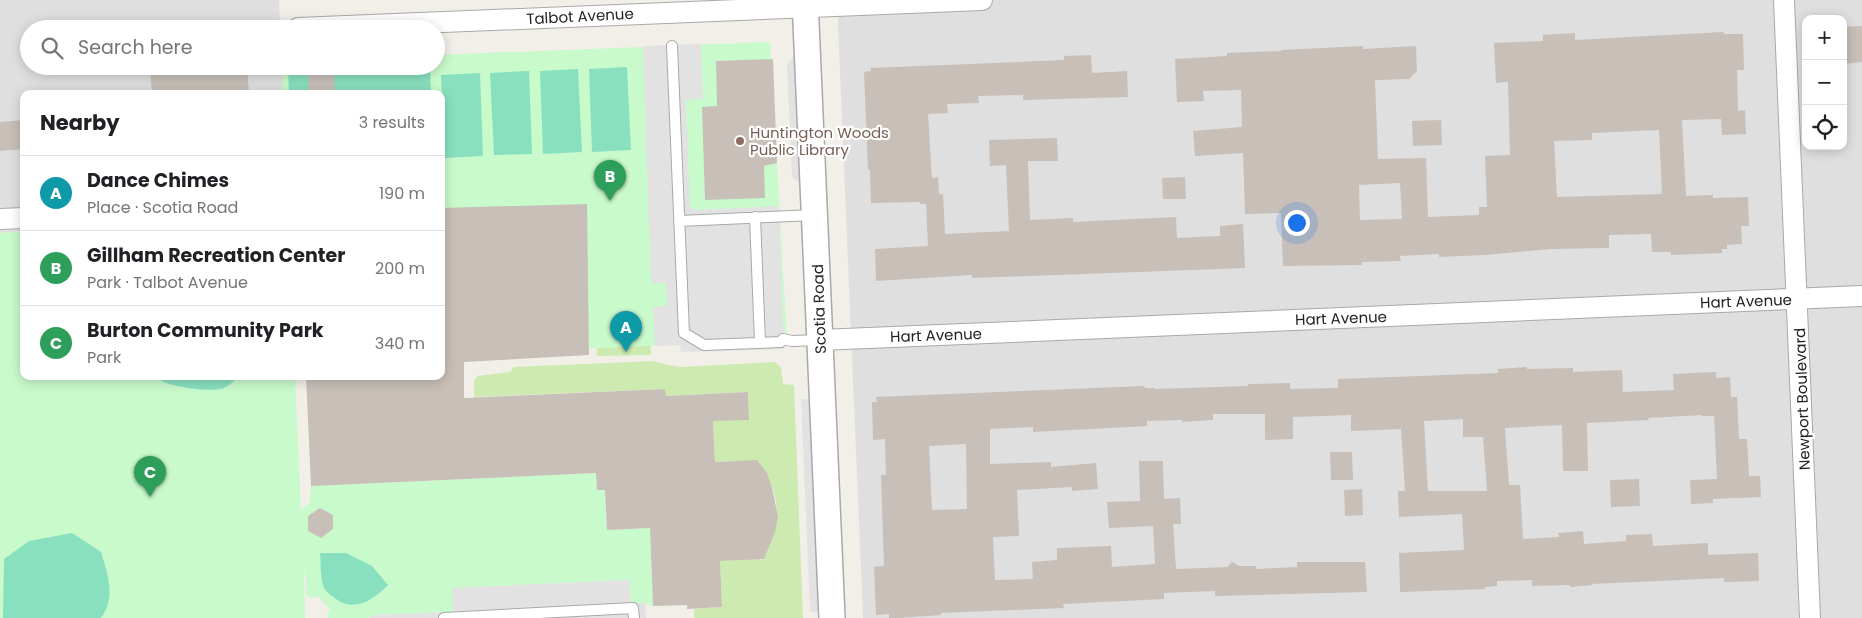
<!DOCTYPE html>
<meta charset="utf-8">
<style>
body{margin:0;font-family:Poppins,sans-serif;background:#f2f2f2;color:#202124}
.controls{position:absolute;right:15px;top:15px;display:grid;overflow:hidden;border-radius:10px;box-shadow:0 2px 12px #0003}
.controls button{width:45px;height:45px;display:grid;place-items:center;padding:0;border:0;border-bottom:1px solid #e0e0e0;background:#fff;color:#202124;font:25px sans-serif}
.you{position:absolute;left:1296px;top:222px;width:18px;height:18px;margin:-12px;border:4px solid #fff;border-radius:50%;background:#1a73e8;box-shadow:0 0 0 8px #1a73e833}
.badge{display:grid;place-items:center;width:32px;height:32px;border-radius:50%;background:#d40000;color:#fff;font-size:16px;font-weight:700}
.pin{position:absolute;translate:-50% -41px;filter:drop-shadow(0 1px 2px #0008)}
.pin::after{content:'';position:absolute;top:26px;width:18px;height:15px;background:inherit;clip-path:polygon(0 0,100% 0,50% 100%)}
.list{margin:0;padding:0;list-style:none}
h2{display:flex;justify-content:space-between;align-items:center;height:65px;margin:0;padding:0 20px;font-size:21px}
h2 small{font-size:16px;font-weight:400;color:#757577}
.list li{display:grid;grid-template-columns:32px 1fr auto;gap:15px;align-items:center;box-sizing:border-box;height:75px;padding:0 20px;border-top:1px solid #e0e0e0}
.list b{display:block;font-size:19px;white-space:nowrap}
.list p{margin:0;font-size:16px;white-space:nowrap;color:#757577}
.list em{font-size:16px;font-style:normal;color:#757577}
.icon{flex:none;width:28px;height:28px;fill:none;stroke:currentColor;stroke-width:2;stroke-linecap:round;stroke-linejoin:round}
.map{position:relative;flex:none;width:1862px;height:618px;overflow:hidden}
.search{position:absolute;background:#fff;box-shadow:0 2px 12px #0003;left:20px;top:20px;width:425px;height:55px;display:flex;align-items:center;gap:12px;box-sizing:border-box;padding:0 18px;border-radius:28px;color:#757577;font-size:19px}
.panel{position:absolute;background:#fff;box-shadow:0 2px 12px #0003;left:20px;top:90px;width:425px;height:290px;border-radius:10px}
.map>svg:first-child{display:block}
.residential{fill:#e0dfdf;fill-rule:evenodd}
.grass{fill:#cdebb0}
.park{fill:#c8facc}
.pitch{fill:#88e0be}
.parking{fill:#e2e2e2}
.building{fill:#c7bfb8;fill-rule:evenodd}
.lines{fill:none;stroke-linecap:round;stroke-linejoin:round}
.service-casing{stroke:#a9a9a9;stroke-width:12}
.minor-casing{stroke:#a9a9a9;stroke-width:22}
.tertiary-casing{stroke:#a9a9a9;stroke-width:28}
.service{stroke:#fff;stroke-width:10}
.minor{stroke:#fff;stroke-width:20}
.tertiary{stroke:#fff;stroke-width:25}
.education-dot{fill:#8d6e63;stroke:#fff;stroke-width:2}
.labels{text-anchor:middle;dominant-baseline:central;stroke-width:4.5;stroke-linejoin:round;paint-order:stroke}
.street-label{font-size:15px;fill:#222;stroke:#fff}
.education-label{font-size:15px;fill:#785e54;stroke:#fff;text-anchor:start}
</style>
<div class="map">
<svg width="1862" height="618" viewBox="0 0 1862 618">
<rect width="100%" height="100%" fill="#f2efe9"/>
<path class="residential" d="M0,0H279L280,29H29V66H282L283,94H24V231L0,233Z
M837,0H1862V618H863ZM1806,19H1843V146H1806Z"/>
<path class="grass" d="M649,318L651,355L597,356L595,320Z
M653,361L668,365L682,367L775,362L781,367L783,384L794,385L803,618H694V609L722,607L720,561L741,560V550H745L762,561C780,524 784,496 758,461L737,472V461L715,462L713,421L749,419L748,392L666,396L665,389L474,397V381L478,376L510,372L514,367Z"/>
<path class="park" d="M770,42L787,340L441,355V94H283L282,66H436V55Z
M24,231V376H295L301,510L310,502L311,486L596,473L597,490H605L607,530L650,528L653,607L645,603L631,604L629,580L453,588V612L376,615L368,618H328L327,614L330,610L318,596L312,598L306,595V578L304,571L305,618H0V233Z"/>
<path class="pitch" d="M308,66H430L431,94H289L288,71H308Z
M627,67L631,150L592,152L589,69Z
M578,69L582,152L543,154L540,71Z
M529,71L532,154L494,155L490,73Z
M480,73L483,156L445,158L441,75Z
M155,376H240C235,380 229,386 224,388C211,393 163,387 155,376Z
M72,533L101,552C108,575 116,597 101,618H3L4,559L29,541Z
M320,553H346L372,566L388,585C374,599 355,613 336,599C330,595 325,591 323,585C320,575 321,563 320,553Z"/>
<path class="parking" d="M701,44L703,99L686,100L690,206L694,210L779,206L784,349L681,352L680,345L655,346L653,307L667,306L666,283H651L643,46Z
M796,53L801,184L792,177L787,65Z
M801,399H811L819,612H810Z
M630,580L631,604L645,603L646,618H368L376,615L453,612L452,588Z"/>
<path class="building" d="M1862,26V62L1843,64V27Z
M1723,32L1724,34H1743L1744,70H1737L1738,111L1745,110L1746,134L1722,135L1721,119L1682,120L1686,196L1713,195V198L1748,197L1749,226H1741L1742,244L1727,245V249H1722V253L1671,255V252H1652L1651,234L1609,235V248L1551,249L1485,255L1439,257V254L1400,256L1401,261L1362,262V265L1283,266L1281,213L1245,214L1243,153L1195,156L1193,131L1242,127L1241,90L1203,91L1204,101L1177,102L1175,59L1227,56V53L1281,51V50L1363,46V49L1416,46L1417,71L1409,79L1375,80L1378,159L1426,158L1428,217L1479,215V207H1487L1485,156L1510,155L1508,82L1496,83L1494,43L1543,41V35L1575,33V40ZM1659,130L1662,194L1557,197L1554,141L1592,140V133ZM1400,183L1402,219L1360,220L1359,185Z
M1091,55L1092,73L1127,71L1128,97L1023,100V95L978,96L979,103L947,104L948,113L928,114L932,178L938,177L939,194H943L945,234L1009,231L1006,165L990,166L989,140L1057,138L1058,161H1028L1030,220L1073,218V222L1176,217L1177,238L1220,236V226L1243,224L1245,268L972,278V275L876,281L875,249L928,246L926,204H920V202L871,203L870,169L868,170L864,72L871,71V68L1064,60V56Z
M773,59L777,163L764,166L765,198L705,200L702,107L717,106L716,61Z
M150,66H247L249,94H152Z
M334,69L335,94H309L308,71Z
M24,120V149L0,151V122Z
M1441,120L1442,145L1413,146L1412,121Z
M1185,177L1186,199H1163L1162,178Z
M587,204L589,355L464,362V398L665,389L666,396L748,392L749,420L713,421L715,462L757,460L767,473L772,487L778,517L775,532L764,559L720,561L722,607L687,609V605L653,606L650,528L607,530L605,490H597L596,473L311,486L306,376H441V208Z
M1527,367V369L1573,368V372L1622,370L1623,392L1674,390L1673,374L1716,372V378L1730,377L1731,397H1737L1739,439H1747L1749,476H1760L1761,497L1713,499V503L1691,504L1690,480L1717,479L1714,416H1702V415L1648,418L1649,420L1587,423L1588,471H1563L1562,425L1505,428L1509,485H1520L1523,539L1559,537L1558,533L1583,531L1584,544L1626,541V535L1652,534L1653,546L1708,543V555L1758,553L1759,581L1724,582V578L1592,584V585L1570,587V585L1532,586V580L1497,581V586L1485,587V589L1400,592L1399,553L1464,550L1462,514L1399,517L1398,491H1405L1401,429L1351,431V415L1293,417V439L1265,440V414H1213V420L1182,422V420L1147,421V426L1033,432V427L990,429V464L1051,462V467L1096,463L1098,489L1072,491V487L1017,490L1019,536L993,537L995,580L1033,579L1032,562L1057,560V548L1111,546L1112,567L1155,564L1153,526L1109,528L1107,502L1140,501L1139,461H1163L1164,499L1180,498L1181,524H1173L1176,569L1227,567L1232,562L1239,566H1256V569L1297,567V562H1365L1367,592L1215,596V591L1164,593V599L1063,604L1064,608L962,612L941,613V615L897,618H889V614L876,615L874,567L884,566L881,475H886L885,439L873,440L872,402H877L876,397L1144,386L1145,388H1155V389L1248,386V384L1290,383V389L1338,388V379L1498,373V369ZM1463,419V437H1483L1487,491H1428L1424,421ZM966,444L967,509L932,510L929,446Z
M1330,452H1352L1353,480H1331Z
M1639,479L1640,506L1611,507L1610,480Z
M1362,489L1363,515L1345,516L1344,490Z
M320,508L333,515V529L321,538L308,531V516Z"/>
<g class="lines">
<g class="service-casing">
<path id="service" d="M672,46L684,333L704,345L781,342L783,339L792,341L820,340
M755,217L760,342
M679,221L815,215
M444,618L633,608L634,618"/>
</g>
<g class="minor-casing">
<path id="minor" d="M1784,0L1810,618
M298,28L982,0
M0,219L24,218
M820,340L1862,296"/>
</g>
<g class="tertiary-casing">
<path id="tertiary" d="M805,0L832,618"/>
</g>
<use href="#service" class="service"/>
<use href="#minor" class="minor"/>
<use href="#tertiary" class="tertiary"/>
</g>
<circle class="education-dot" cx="740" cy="141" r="5"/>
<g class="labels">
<g class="street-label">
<text transform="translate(580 16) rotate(-3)">Talbot Avenue</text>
<text transform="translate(1746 301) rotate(-2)">Hart Avenue</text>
<text transform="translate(819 309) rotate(-92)">Scotia Road</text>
<text transform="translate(1341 318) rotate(-2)">Hart Avenue</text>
<text transform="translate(936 335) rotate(-2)">Hart Avenue</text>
<text transform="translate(1802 399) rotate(-92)">Newport Boulevard</text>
</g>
<g class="education-label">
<text x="750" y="132">Huntington Woods<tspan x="750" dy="17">Public Library</tspan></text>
</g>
</g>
</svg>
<div class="controls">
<button>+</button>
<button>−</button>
<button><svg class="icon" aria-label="locate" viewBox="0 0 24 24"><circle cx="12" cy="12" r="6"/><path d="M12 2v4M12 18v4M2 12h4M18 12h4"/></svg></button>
</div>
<div class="you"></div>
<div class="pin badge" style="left:626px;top:352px;background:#0f9aa8">A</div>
<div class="pin badge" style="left:610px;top:201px;background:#2e9e5b">B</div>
<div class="pin badge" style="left:150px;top:497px;background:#2e9e5b">C</div>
<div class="search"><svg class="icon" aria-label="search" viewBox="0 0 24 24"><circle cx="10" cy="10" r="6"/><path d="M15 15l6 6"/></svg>Search here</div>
<section class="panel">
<h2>Nearby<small>3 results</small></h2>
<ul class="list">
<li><span class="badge" style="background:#0f9aa8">A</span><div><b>Dance Chimes</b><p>Place · Scotia Road</p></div><em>190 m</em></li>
<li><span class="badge" style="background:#2e9e5b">B</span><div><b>Gillham Recreation Center</b><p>Park · Talbot Avenue</p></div><em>200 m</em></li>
<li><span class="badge" style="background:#2e9e5b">C</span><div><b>Burton Community Park</b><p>Park</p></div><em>340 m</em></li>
</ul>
</section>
</div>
